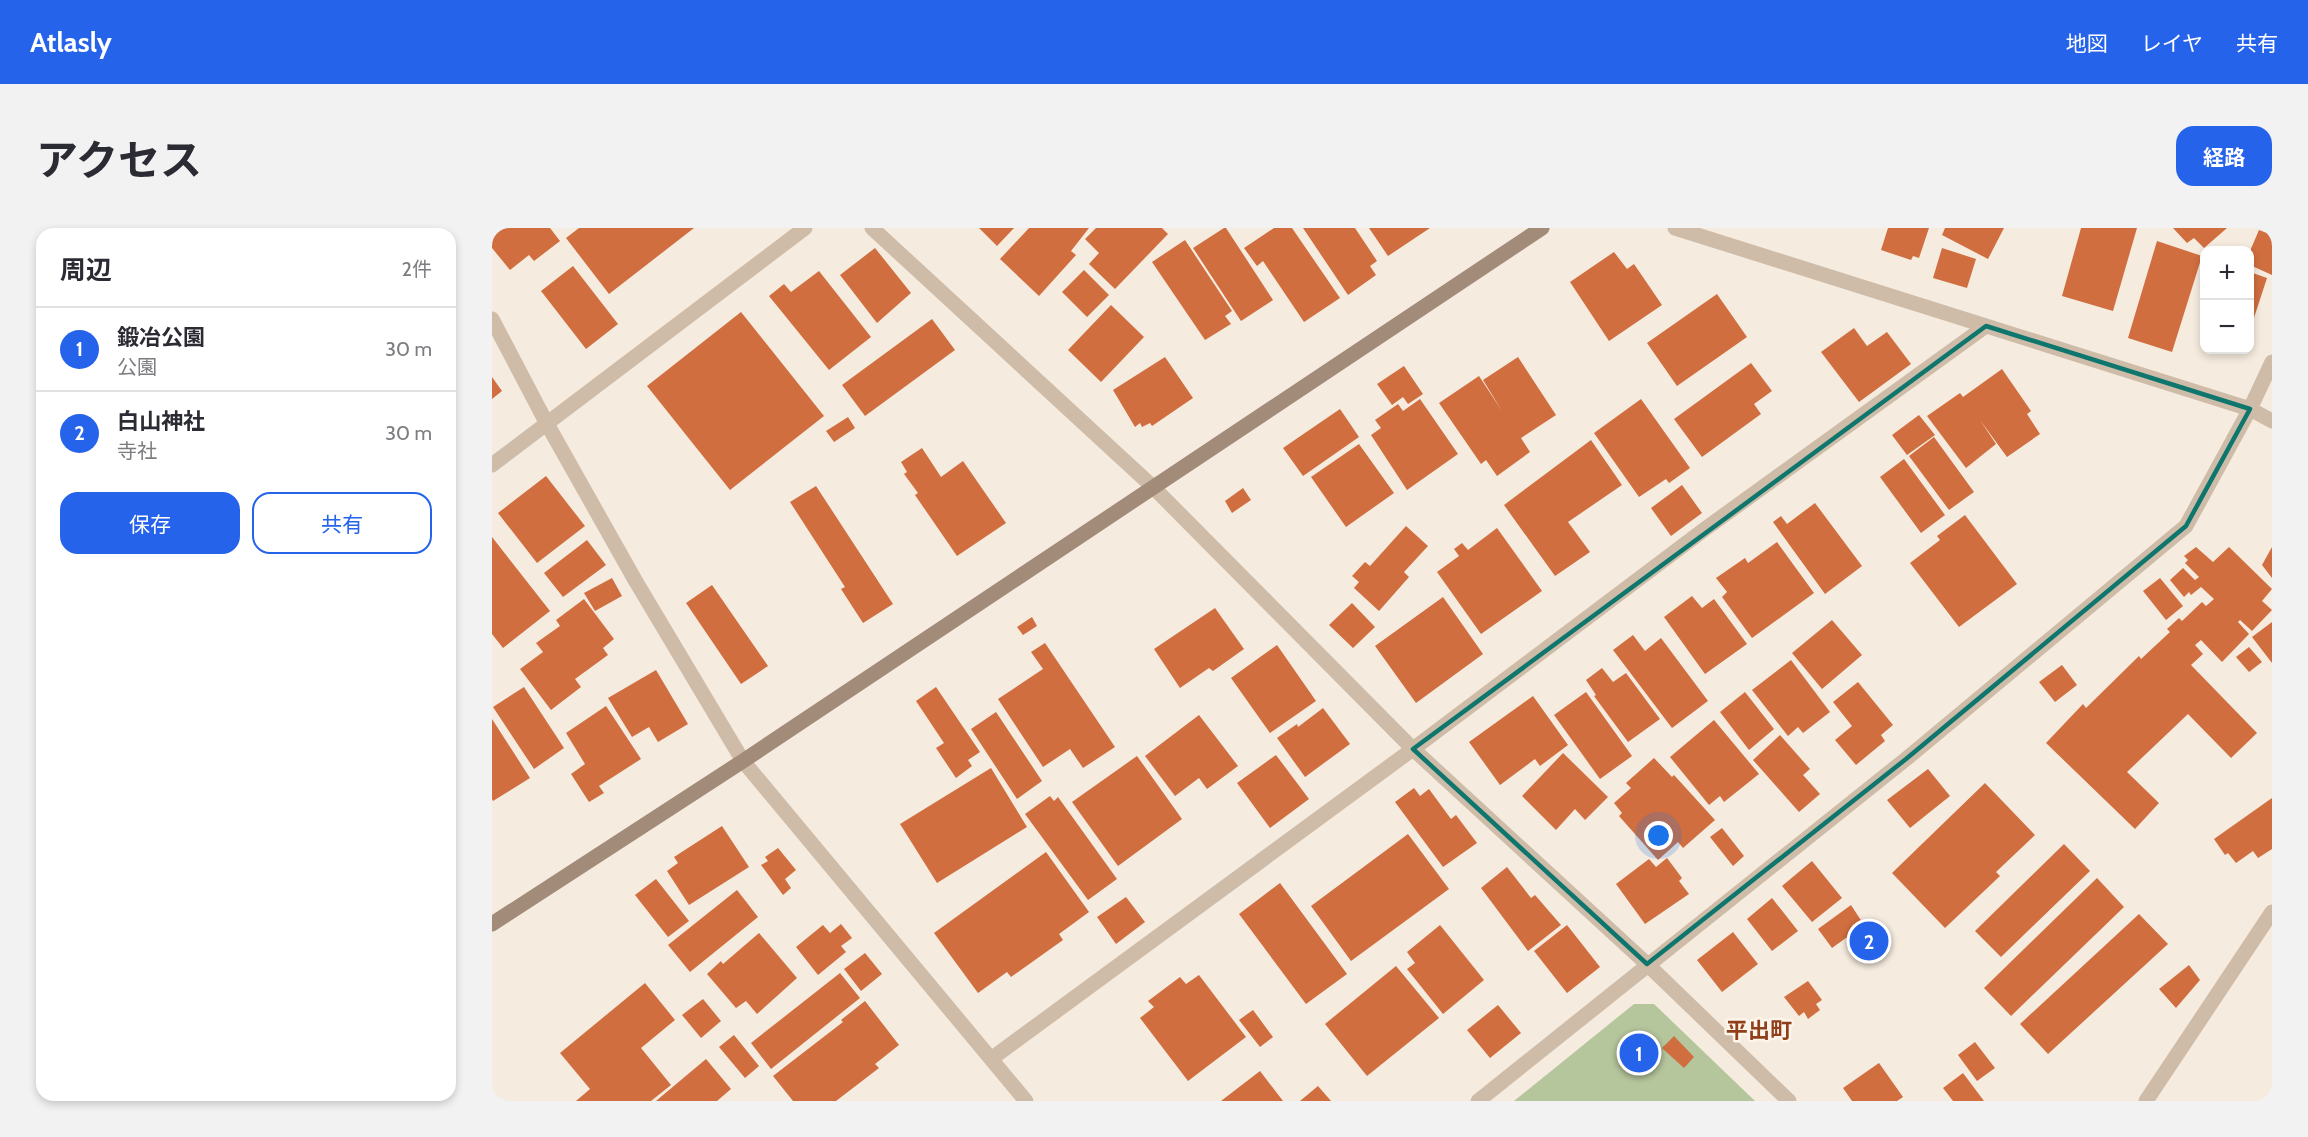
<!DOCTYPE html>
<html lang="ja">
<meta charset="utf-8">
<style>
body{margin:0;font-family:Cabin,"Noto Sans JP",sans-serif;background:#f2f2f3;color:#2b2b33}
.controls{position:absolute;right:18px;top:18px;display:grid;overflow:hidden;border-radius:12px;box-shadow:0 3px 9px #0003}
.controls button{width:54px;height:54px;display:grid;place-items:center;padding:0;border:0;border-bottom:2px solid #e1e1e2;background:#fff;color:#2b2b33;font:30px sans-serif}
.you{position:absolute;left:1167px;top:608px;width:21px;height:21px;margin:-15px;border:4px solid #fff;border-radius:50%;background:#1a73e8;box-shadow:0 0 0 9px #1a73e833}
.badge{display:grid;place-items:center;width:39px;height:39px;border-radius:50%;background:#2563eb;color:#fff;font-size:20px;font-weight:700}
.pin{position:absolute;translate:-50% -50%;border:3px solid #fff;box-shadow:0 2px 6px #0006}
.list{margin:0;padding:0;list-style:none}
h2{display:flex;justify-content:space-between;align-items:center;height:78px;margin:0;padding:0 24px;font-size:26px}
h2 small{font-size:20px;font-weight:400;color:#7c7c81}
.list li{display:grid;grid-template-columns:39px 1fr auto;gap:18px;align-items:center;box-sizing:border-box;height:84px;padding:0 24px;border-top:2px solid #e1e1e2}
.list b{display:block;font-size:22px;white-space:nowrap}
.list p{margin:0;font-size:20px;white-space:nowrap;color:#7c7c81}
.list em{font-size:20px;font-style:normal;color:#7c7c81}
.actions{display:flex;gap:12px;padding:18px 24px}
.actions a{flex:1;padding:14px 0;border:2px solid #2563eb;border-radius:18px;text-align:center;font-size:21px;color:#2563eb}
.actions .main{background:#2563eb;color:#fff}
.map{position:relative;flex:none;width:1780px;height:873px;overflow:hidden;border-radius:18px}
header{display:flex;align-items:center;gap:36px;box-sizing:border-box;height:84px;padding:0 30px;background:#2563eb;color:#fff}
header strong{font-size:28px}
nav{display:flex;gap:33px;margin-inline-start:auto;font-size:21px}
.intro{display:flex;align-items:center;justify-content:space-between;box-sizing:border-box;height:144px;padding:0 36px}
h1{margin:0;font-size:42px}
.button{padding:15px 27px;border-radius:18px;background:#2563eb;color:#fff;font-size:21px;font-weight:700}
main{display:flex;gap:36px;padding:0 36px}
aside{flex:1;background:#fff;border-radius:18px;box-shadow:0 3px 9px #0003}
.map>svg:first-child{display:block}
.green{fill:#b5c59c}
.building{fill:#d06e40}
.lines{fill:none;stroke-linecap:round;stroke-linejoin:round}
.street{stroke:#cebca8;stroke-width:15}
.secondary{stroke:#a28b79;stroke-width:15}
.marked{fill:none;stroke:#0f766e;stroke-width:4.5;stroke-linejoin:round}
.labels{text-anchor:middle;dominant-baseline:central;stroke-width:5;stroke-linejoin:round;paint-order:stroke}
.quarter-label{font-size:22px;font-weight:bold;fill:#913f1a;stroke:#fbf5eb}
</style>
<header>
<strong>Atlasly</strong>
<nav><a>地図</a><a>レイヤ</a><a>共有</a></nav>
</header>
<div class="intro"><h1>アクセス</h1><a class="button">経路</a></div>
<main>
<aside>
<h2>周辺<small>2件</small></h2>
<ul class="list">
<li><span class="badge">1</span><div><b>鍛冶公園</b><p>公園</p></div><em>30 m</em></li>
<li><span class="badge">2</span><div><b>白山神社</b><p>寺社</p></div><em>30 m</em></li>
</ul>
<div class="actions"><a class="main">保存</a><a>共有</a></div>
</aside>
<div class="map">
<svg width="1780" height="873" viewBox="0 0 1780 873">
<rect width="100%" height="100%" fill="#f5ebde"/>
<path class="green" d="M1142,776H1162L1263,873H1022Z"/>
<path class="building" d="M0,0H58L68,13L42,33L37,27L18,42L0,20Z
M87,0H202L117,66L74,10Z
M487,0H522L505,18Z
M537,0H597L579,23L584,27L547,68L508,31Z
M604,0H670L676,6L623,61L597,36L607,25L593,11Z
M732,0H734L781,72L749,93L701,20Z
M782,0H800L848,70L812,94L771,33L765,38L752,20Z
M811,0H863L885,33L878,38L884,47L856,67Z
M877,0H938L896,28Z
M1396,0H1437L1427,30L1421,28L1419,32L1389,22Z
M1453,0H1512L1496,31L1450,7Z
M1589,0H1645L1621,83L1570,68Z
M1681,0H1735L1712,20L1702,10L1695,15Z
M1767,2L1780,7V47L1758,37V23Z
M693,12L740,83L733,88L739,96L713,112L660,34Z
M1665,13L1710,28L1680,124L1636,110Z
M383,20L419,65L385,95L348,47Z
M1450,20L1484,31L1475,60L1441,50Z
M1122,24L1135,41L1142,36L1170,77L1117,113L1078,54Z
M81,38L126,96L94,121L49,63Z
M592,42L617,67L595,89L570,64Z
M327,43L379,109L337,142L277,68L292,56L299,64Z
M1758,44L1775,50L1758,102Z
M1225,66L1255,109L1185,158L1155,115Z
M619,77L652,109L609,154L576,122Z
M249,84L332,188L238,262L155,158Z
M440,91L463,122L373,188L350,157Z
M1362,100L1375,118L1395,104L1419,136L1367,174L1329,124Z
M673,129L701,170L660,198L658,195L650,199L648,195L643,199L621,162Z
M1026,129L1064,187L1029,210L1038,224L1005,248L994,232L989,236L947,175L987,148L1010,183L991,152Z
M1259,135L1280,163L1262,176L1269,186L1210,229L1182,191Z
M912,138L931,166L916,176L911,169L900,177L885,156Z
M1510,141L1539,183L1535,186L1548,206L1515,229L1488,192L1504,216L1474,240L1435,188L1468,165L1471,169Z
M0,149L10,163L0,171Z
M928,171L966,226L915,262L879,207L889,200L883,192L906,176L911,183Z
M1149,171L1198,240L1177,255L1174,251L1147,269L1102,205Z
M848,181L867,209L811,248L791,220Z
M1427,187L1443,207L1415,227L1400,207Z
M356,189L363,200L342,214L334,203Z
M1442,209L1482,264L1457,282L1417,228Z
M1099,212L1130,257L1076,294L1098,324L1063,348L1012,277Z
M867,216L902,265L854,299L819,249Z
M430,220L449,249L471,233L514,295L465,328L423,267L426,265L412,246L415,244L409,234Z
M1412,231L1453,287L1429,305L1388,249Z
M54,248L93,298L45,335L6,285Z
M1190,257L1210,285L1179,308L1159,280Z
M324,258L401,376L371,395L349,361L353,359L298,274Z
M751,260L759,272L740,285L733,273Z
M1323,275L1370,338L1333,366L1281,294L1289,288L1295,296Z
M1473,287L1525,356L1467,399L1418,335L1448,312L1445,308Z
M914,298L936,318L912,344L917,349L887,383L862,360L867,354L860,348L873,334L878,338Z
M1005,300L1050,363L989,406L945,344L967,328L962,321L970,315L976,322Z
M0,309L58,383L11,420L0,406Z
M95,312L114,337L71,369L52,345Z
M1285,314L1322,365L1260,410L1230,369L1235,364L1224,350L1253,330L1256,335Z
M1704,319L1721,334L1737,319L1780,361L1770,373L1780,382L1760,403L1748,392L1746,394L1757,406L1730,434L1709,412L1703,417L1711,426L1699,437L1765,505L1739,530L1696,486L1635,544L1667,575L1643,601L1554,515L1591,476L1594,480L1647,428L1649,431L1678,404L1675,401L1687,390L1690,393L1710,374L1714,378L1722,371L1709,359L1699,367L1697,364L1692,369L1678,352L1691,340L1703,352L1707,349L1693,335L1696,332L1692,328Z
M1780,319V350L1770,337Z
M120,350L130,368L103,383L92,365Z
M1668,350L1691,378L1674,392L1651,363Z
M220,357L276,438L249,456L194,375Z
M1200,368L1210,380L1222,371L1255,416L1213,446L1172,389Z
M951,369L991,426L924,475L883,418Z
M92,371L122,411L111,420L116,427L83,451L89,459L59,482L28,441L51,424L44,415L68,398L64,392Z
M860,375L883,399L861,420L837,397Z
M723,380L752,421L721,443L717,440L688,460L662,421Z
M540,389L545,398L531,407L525,399Z
M1340,392L1370,427L1330,461L1300,425Z
M1780,394V435L1760,409Z
M1141,407L1153,423L1169,410L1216,473L1180,500L1121,422Z
M553,415L623,519L591,540L578,521L551,539L506,471L551,441L539,424Z
M785,417L824,473L778,505L739,450Z
M1757,419L1770,434L1757,444L1744,429Z
M1299,432L1338,484L1311,505L1306,499L1296,508L1260,462Z
M1570,437L1585,457L1563,474L1547,454Z
M1110,440L1121,454L1134,445L1168,491L1136,514L1102,468L1104,467L1094,452Z
M164,442L196,496L166,514L157,499L140,509L116,470Z
M1366,454L1401,497L1389,507L1393,513L1364,537L1343,512L1360,498L1341,474Z
M32,459L72,520L42,541L1,479Z
M444,459L488,524L476,532L480,538L464,550L444,520L452,515L424,473Z
M1094,464L1140,528L1108,551L1062,487Z
M1253,464L1282,501L1257,522L1228,484Z
M1041,468L1076,517L1048,538L1043,531L1008,557L977,514Z
M114,478L149,531L107,558L112,565L97,574L79,546L93,536L74,505Z
M831,480L858,516L813,549L785,510L805,496L806,499Z
M504,484L550,553L525,571L479,501Z
M707,487L746,538L715,561L707,550L683,568L653,528Z
M0,491L38,550L1,573L0,571Z
M1222,492L1267,546L1232,574L1228,568L1217,577L1178,529Z
M1288,507L1318,541L1311,547L1328,566L1307,584L1261,532Z
M1071,525L1116,569L1093,592L1083,581L1064,602L1030,568Z
M784,527L817,571L778,600L745,555Z
M645,528L690,591L626,638L580,574Z
M1162,530L1180,549L1182,547L1223,592L1191,620L1186,614L1166,632L1127,588L1130,585L1122,575L1139,560L1134,555Z
M499,540L535,599L445,655L408,596Z
M1436,541L1458,568L1418,600L1395,572Z
M1493,555L1543,607L1504,644L1508,648L1453,700L1400,645Z
M922,560L928,568L937,561L959,591L964,587L985,615L951,639L903,574Z
M558,568L562,573L566,569L625,651L596,672L533,586Z
M1780,570V621L1766,630L1761,623L1744,635L1736,625L1733,627L1722,611Z
M230,598L257,639L197,677L175,643L186,635L182,629Z
M1230,600L1252,628L1241,638L1218,609Z
M916,606L957,661L859,733L819,678Z
M1572,616L1598,643L1509,729L1483,703Z
M286,620L304,642L293,651L299,660L291,667L269,637L276,633L273,629Z
M554,624L597,684L567,706L571,712L519,749L515,744L486,765L442,705Z
M1175,630L1190,650L1187,653L1197,666L1153,696L1124,656L1157,631L1164,639Z
M1320,633L1350,670L1320,694L1290,658Z
M1015,639L1039,670L1043,667L1069,697L1036,723L989,660Z
M1605,650L1632,679L1519,788L1492,760Z
M164,651L197,693L176,709L143,667Z
M788,655L855,746L814,776L747,686Z
M245,662L266,689L198,744L176,717Z
M634,669L653,694L624,716L605,689Z
M1280,670L1306,703L1280,723L1255,691Z
M1359,677L1372,697L1340,720L1326,701Z
M1647,686L1676,716L1556,826L1528,796Z
M349,696L360,710L349,718L354,724L326,747L304,719L331,697L338,705Z
M948,697L992,752L951,786L915,741L923,735L915,724Z
M1075,697L1108,739L1075,765L1042,723Z
M1241,704L1266,736L1230,764L1205,732Z
M267,705L305,750L265,786L254,773L244,780L215,746L229,733L231,736Z
M373,725L390,746L369,763L352,741Z
M1697,737L1708,752L1684,780L1667,761Z
M904,738L947,790L875,848L833,796Z
M348,745L368,770L279,841L259,815Z
M707,747L754,809L696,853L648,790L662,779L656,773L688,749L694,756Z
M1316,753L1330,772L1324,776L1328,782L1316,791L1312,784L1307,788L1292,769Z
M153,755L183,792L149,820L179,857L159,873H84L98,861L68,825Z
M211,771L229,793L209,810L190,787Z
M373,773L407,817L383,836L387,840L344,873H301L281,848L351,794L349,792Z
M1006,777L1029,805L998,830L975,802Z
M761,782L781,809L768,819L747,792Z
M242,807L267,838L253,850L227,819Z
M1182,808L1202,829L1192,840L1170,820Z
M1483,814L1503,840L1485,853L1466,827Z
M214,831L239,861L225,873H164Z
M1387,835L1411,869L1405,873H1360L1351,860Z
M768,843L791,873H729Z
M1471,845L1492,873H1461L1451,860Z
M826,858L839,873H808Z"/>
<g class="lines">
<path class="street" d="M380,0L661,259L921,521L1155,736L1297,873
M1183,0L1758,181L1780,193
M0,91L54,194L143,352L251,533L534,873
M0,237L313,0
M499,831L921,521L1213,301L1494,98
M986,873L1414,531L1694,298L1758,181L1780,134
M1654,873L1780,684"/>
<path class="secondary" d="M0,696L251,533L1050,0"/>
</g>
<path class="marked" d="M1494,98L1758,181L1694,298L1414,531L1155,736L921,521Z"/>
<g class="labels">
<g class="quarter-label">
<text x="1267" y="802">平出町</text>
</g>
</g>
</svg>
<div class="controls">
<button>+</button>
<button>−</button>
</div>
<div class="you"></div>
<div class="pin badge" style="left:1147px;top:825px">1</div>
<div class="pin badge" style="left:1377px;top:713px">2</div>
</div>
</main>
